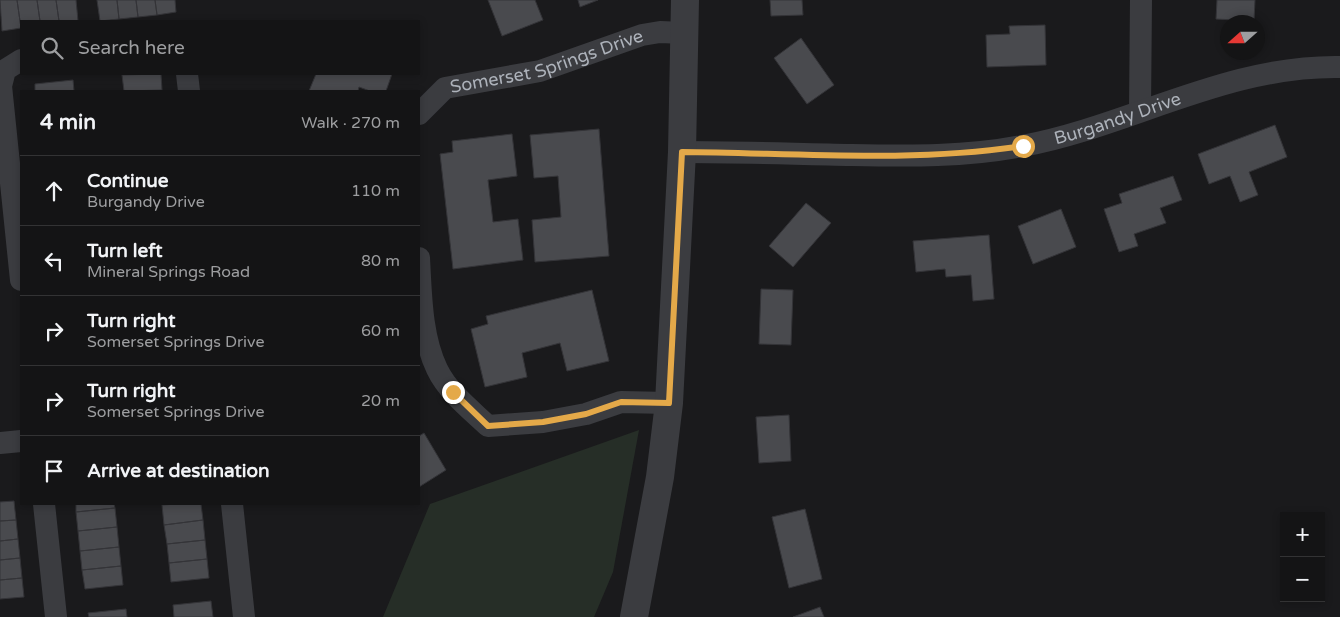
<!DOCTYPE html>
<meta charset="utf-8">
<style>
body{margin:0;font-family:"Varela Round",sans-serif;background:#1d1d1e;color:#f1f3f6}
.controls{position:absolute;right:15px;bottom:15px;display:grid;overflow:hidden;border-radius:0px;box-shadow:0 2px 8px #0003}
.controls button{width:45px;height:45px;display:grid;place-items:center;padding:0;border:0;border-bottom:1px solid #333334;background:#141415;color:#f1f3f6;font:25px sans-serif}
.compass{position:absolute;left:1220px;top:15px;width:45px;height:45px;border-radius:50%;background:#141415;box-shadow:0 2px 8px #0003;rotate:249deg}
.stop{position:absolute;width:15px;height:15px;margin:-11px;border:4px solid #e4a949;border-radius:50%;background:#fff}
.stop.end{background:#e4a949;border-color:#fff;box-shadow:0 1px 5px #0008}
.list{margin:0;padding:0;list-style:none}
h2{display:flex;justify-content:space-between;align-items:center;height:65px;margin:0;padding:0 20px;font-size:21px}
h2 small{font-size:16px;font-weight:400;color:#9d9ea0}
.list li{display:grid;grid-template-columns:32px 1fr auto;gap:15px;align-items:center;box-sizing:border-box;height:70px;padding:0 20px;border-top:1px solid #333334}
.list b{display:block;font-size:19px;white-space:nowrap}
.list p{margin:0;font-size:16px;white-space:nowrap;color:#9d9ea0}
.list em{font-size:16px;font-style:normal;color:#9d9ea0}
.icon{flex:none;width:28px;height:28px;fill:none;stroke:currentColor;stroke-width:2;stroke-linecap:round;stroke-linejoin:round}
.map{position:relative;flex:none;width:1340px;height:617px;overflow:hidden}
.search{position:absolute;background:#141415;box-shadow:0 2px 8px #0003;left:20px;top:20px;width:400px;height:55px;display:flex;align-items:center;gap:12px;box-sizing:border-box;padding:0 18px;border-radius:0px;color:#9d9ea0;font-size:19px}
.panel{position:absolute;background:#141415;box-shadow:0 2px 8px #0003;left:20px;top:90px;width:400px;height:415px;border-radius:0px}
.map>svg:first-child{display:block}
.green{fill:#262e27}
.building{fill:#494a4e;stroke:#343438}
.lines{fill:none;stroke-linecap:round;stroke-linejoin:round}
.minor{stroke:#3b3c40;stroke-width:22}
.tertiary{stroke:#3b3c40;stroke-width:28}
.route{stroke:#e4a949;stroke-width:6}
.labels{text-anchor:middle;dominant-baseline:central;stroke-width:5;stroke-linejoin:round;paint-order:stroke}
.street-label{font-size:18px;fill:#adb2ba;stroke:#151517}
</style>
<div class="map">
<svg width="1340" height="617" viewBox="0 0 1340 617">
<rect width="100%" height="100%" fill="#1a1a1c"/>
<path class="green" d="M639,430L613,572L594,617H383L430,504Z"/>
<path class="building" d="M0,0H17L21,28L2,31Z
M17,0H37L40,21H21V28Z
M37,0H56L59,21H40Z
M56,0H76L78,21H59Z
M97,0H117L119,19L100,21Z
M117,0H136L138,17L119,19Z
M136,0H155L157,15L138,17Z
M155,0H175L176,12L157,15Z
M488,0H535L543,20L502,36Z
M578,0H598L580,7Z
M770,0H802L803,15L771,16Z
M1217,0H1255L1254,21L1216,19Z
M1045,25L1046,65L987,67L986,35L1010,34L1009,26Z
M801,38L834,85L807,104L774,58Z
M161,74L162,90L124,91L122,75Z
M316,74H392L386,91H370L359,87L358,91H309Z
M73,80L74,91H35V84Z
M1275,125L1287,157L1249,172L1258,195L1240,202L1230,176L1209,184L1198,154Z
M599,129L609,256L535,262L532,220L561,217L558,176L534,178L530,135Z
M512,134L517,176L488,180L493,222L518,219L523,260L453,269L440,154L453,152L452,141Z
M1173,176L1182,200L1160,208L1166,223L1134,234L1138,246L1119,252L1104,209L1122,203L1119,194Z
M806,203L831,223L793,267L769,246Z
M1061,209L1076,247L1033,264L1018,226Z
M989,235L994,299L973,301L971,275L946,277L945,269L916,272L913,241Z
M761,289L793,290L791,345L759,344Z
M592,290L609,361L567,371L560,343L522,353L527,377L485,387L471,329L488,324L486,316Z
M789,415L791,461L759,463L756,417Z
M424,433L446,470L419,487V436Z
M14,501L16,520L0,521V502Z
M76,504H114L115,508L76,512Z
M178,504H201L203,520L164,525L162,505Z
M115,508L117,527L78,531L76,512Z
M805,509L822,579L789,588L772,517Z
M16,520L18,539L0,541V521Z
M203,520L205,540L167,544L164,525Z
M117,527L119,547L80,551L78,531Z
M18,539L20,558L0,560V541Z
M205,540L207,559L169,563L167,544Z
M119,547L121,566L82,570L80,551Z
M20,558L22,578L0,580V560Z
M207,559L209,578L171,582L169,563Z
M121,566L123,585L85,589L82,570Z
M22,578L24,597L0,599V580Z
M211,601L213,617H174L173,605Z
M820,607L824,617H793Z
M126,609L127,617H89L88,613Z"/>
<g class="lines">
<g class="minor">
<path d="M21,60L5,70L1,86L21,280"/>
<path d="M187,74L189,91"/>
<path d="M1140,110L1141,0"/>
<path id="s1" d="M419,114L445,88L540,71L642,35L660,32L684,33"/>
<path id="s2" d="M682,152C738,152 795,154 852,155C909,156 966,157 1022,146C1130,126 1226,65 1340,67"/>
<path d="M419,258C421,293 421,336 437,369C448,392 470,409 488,426L543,422L586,414L621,402L669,403"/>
<path d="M0,443L21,441"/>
<path d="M44,504L56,617"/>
<path d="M232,504L244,617"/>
</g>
<path class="tertiary" d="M634,617L660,477L669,403L682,152L685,0"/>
</g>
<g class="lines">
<path class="route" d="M453,392L488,426L543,422L586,414L621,402L669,403L682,152C795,153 910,163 1023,146"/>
</g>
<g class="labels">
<g class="street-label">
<text stroke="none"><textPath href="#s1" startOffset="142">Somerset Springs Drive</textPath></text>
<text stroke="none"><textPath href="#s2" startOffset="440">Burgandy Drive</textPath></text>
</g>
</g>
</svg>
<div class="controls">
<button>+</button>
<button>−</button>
</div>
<svg class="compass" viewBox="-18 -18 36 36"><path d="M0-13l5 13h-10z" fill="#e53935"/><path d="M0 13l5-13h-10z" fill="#9d9ea0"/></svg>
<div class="stop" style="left:1023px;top:146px"></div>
<div class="stop end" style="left:453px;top:392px"></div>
<div class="search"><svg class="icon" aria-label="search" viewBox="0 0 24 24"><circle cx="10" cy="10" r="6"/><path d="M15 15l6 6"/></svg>Search here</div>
<section class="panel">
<h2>4 min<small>Walk · 270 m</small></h2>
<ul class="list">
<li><svg class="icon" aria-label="ahead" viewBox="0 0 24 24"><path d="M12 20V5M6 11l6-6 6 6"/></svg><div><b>Continue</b><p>Burgandy Drive</p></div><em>110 m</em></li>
<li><svg class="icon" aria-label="left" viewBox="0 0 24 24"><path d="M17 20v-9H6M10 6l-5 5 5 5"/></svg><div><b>Turn left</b><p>Mineral Springs Road</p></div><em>80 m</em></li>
<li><svg class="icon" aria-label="right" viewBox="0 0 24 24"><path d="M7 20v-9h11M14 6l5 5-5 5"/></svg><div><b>Turn right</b><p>Somerset Springs Drive</p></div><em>60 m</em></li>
<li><svg class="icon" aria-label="right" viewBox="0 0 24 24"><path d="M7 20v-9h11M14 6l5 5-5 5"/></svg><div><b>Turn right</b><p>Somerset Springs Drive</p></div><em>20 m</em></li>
<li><svg class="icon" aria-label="arrive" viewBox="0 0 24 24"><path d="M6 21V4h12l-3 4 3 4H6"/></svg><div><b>Arrive at destination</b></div></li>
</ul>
</section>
</div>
